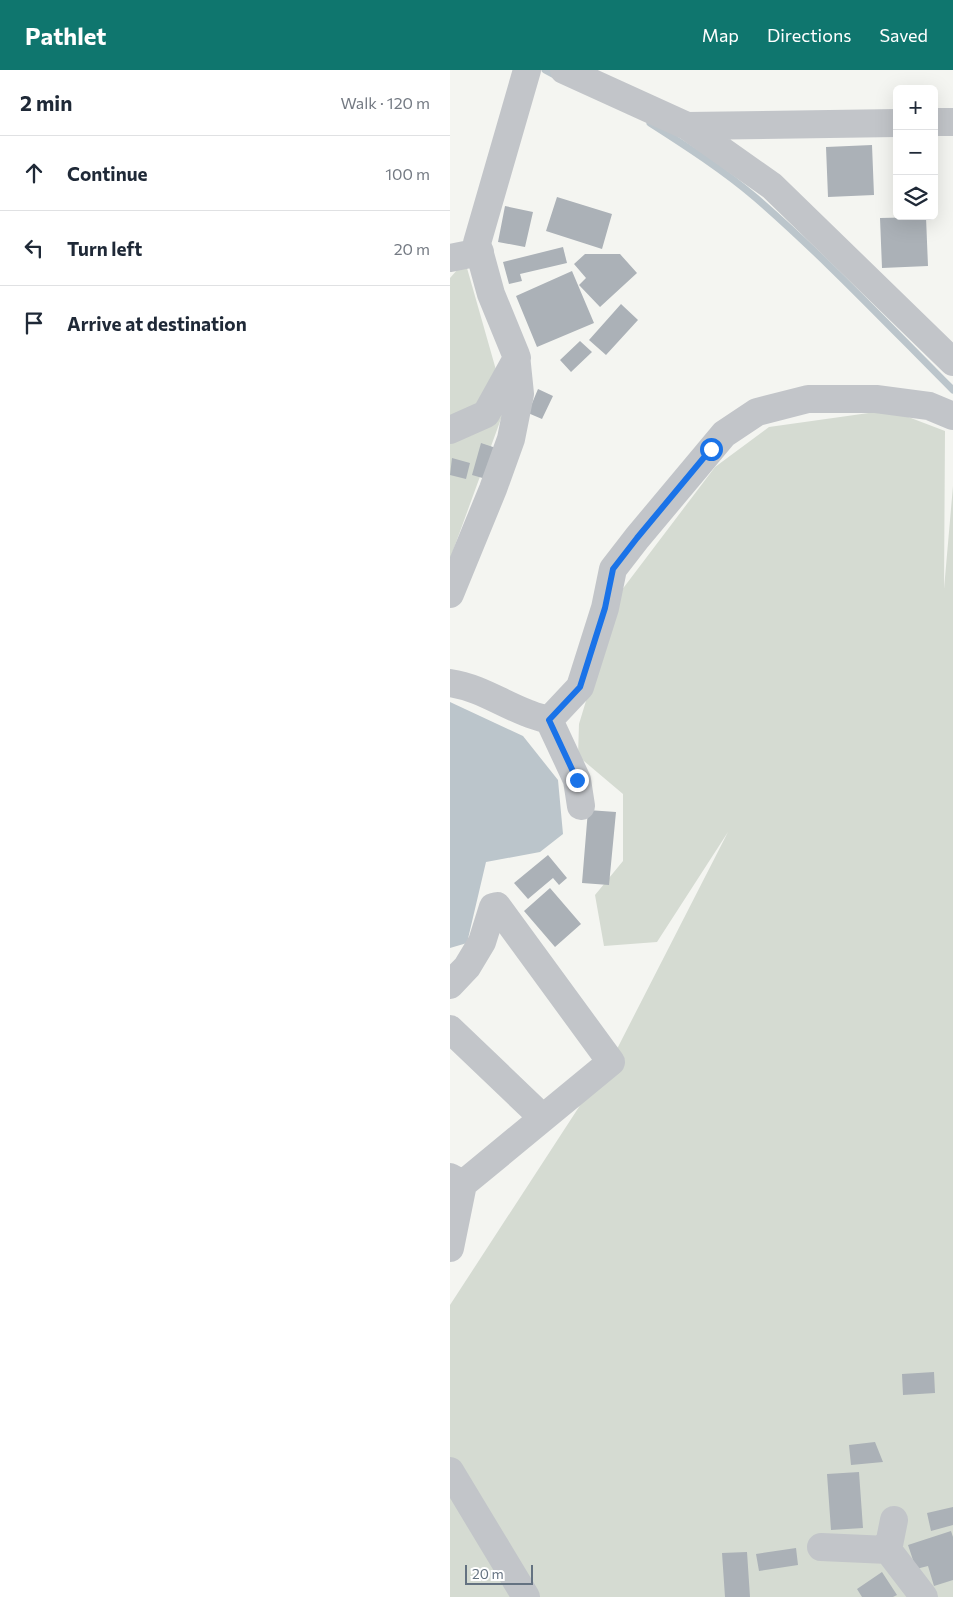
<!DOCTYPE html>
<meta charset="utf-8">
<style>
body{margin:0;font-family:Commissioner,sans-serif;background:#f6f6f7;color:#1f2937}
.controls{position:absolute;right:15px;top:15px;display:grid;overflow:hidden;border-radius:8px;box-shadow:0 5px 20px #0002}
.controls button{width:45px;height:45px;display:grid;place-items:center;padding:0;border:0;border-bottom:1px solid #e0e1e3;background:#fff;color:#1f2937;font:25px sans-serif}
.scale{position:absolute;left:15px;bottom:12px;width:68px;box-sizing:border-box;padding-left:5px;border:2px solid #647281;border-top:0;font-size:14px;line-height:18px;white-space:nowrap;color:#647281;-webkit-text-stroke:4px #fff;paint-order:stroke}
.stop{position:absolute;width:15px;height:15px;margin:-11px;border:4px solid #1a73e8;border-radius:50%;background:#fff}
.stop.end{background:#1a73e8;border-color:#fff;box-shadow:0 1px 5px #0008}
.list{margin:0;padding:0;list-style:none}
h2{display:flex;justify-content:space-between;align-items:center;height:65px;margin:0;padding:0 20px;font-size:21px}
h2 small{font-size:16px;font-weight:400;color:#747a83}
.list li{display:grid;grid-template-columns:32px 1fr auto;gap:15px;align-items:center;box-sizing:border-box;height:75px;padding:0 20px;border-top:1px solid #e0e1e3}
.list b{display:block;font-size:19px;white-space:nowrap}
.list em{font-size:16px;font-style:normal;color:#747a83}
.icon{flex:none;width:28px;height:28px;fill:none;stroke:currentColor;stroke-width:2;stroke-linecap:round;stroke-linejoin:round}
.map{position:relative;flex:none;width:503px;height:1527px;overflow:hidden}
header{display:flex;align-items:center;gap:30px;box-sizing:border-box;height:70px;padding:0 25px;background:#0f766e;color:#fff}
header strong{font-size:24px}
nav{display:flex;gap:28px;margin-inline-start:auto;font-size:18px}
main{display:flex}
aside{flex:1;background:#fff}
.map>svg:first-child{display:block}
.green{fill:#d5dbd2}
.water{fill:#bbc5cb}
.lines{fill:none;stroke-linecap:round;stroke-linejoin:round}
.stream{stroke:#bbc5cb;stroke-width:7}
.building{fill:#abb1b7}
.minor{stroke:#c2c5c9;stroke-width:28}
.route{stroke:#1a73e8;stroke-width:6}
</style>
<header>
<strong>Pathlet</strong>
<nav><a>Map</a><a>Directions</a><a>Saved</a></nav>
</header>
<main>
<aside>
<h2>2 min<small>Walk · 120 m</small></h2>
<ul class="list">
<li><svg class="icon" aria-label="ahead" viewBox="0 0 24 24"><path d="M12 20V5M6 11l6-6 6 6"/></svg><div><b>Continue</b></div><em>100 m</em></li>
<li><svg class="icon" aria-label="left" viewBox="0 0 24 24"><path d="M17 20v-9H6M10 6l-5 5 5 5"/></svg><div><b>Turn left</b></div><em>20 m</em></li>
<li><svg class="icon" aria-label="arrive" viewBox="0 0 24 24"><path d="M6 21V4h12l-3 4 3 4H6"/></svg><div><b>Arrive at destination</b></div></li>
</ul>
</aside>
<div class="map">
<svg width="503" height="1527" viewBox="0 0 503 1527">
<rect width="100%" height="100%" fill="#f4f5f1"/>
<path class="green" d="M15,191L56,335L0,489V208Z
M440,340L495,361L494,519L503,416V1527H0V1235L168,977L278,762L207,872L154,876L145,825L173,791V724L128,686L129,654L168,525L265,397L319,357Z"/>
<path class="water" d="M0,632L73,666L108,710L113,764L90,782L36,792L17,873L0,878Z"/>
<g class="lines">
<path class="stream" d="M95,0L108,7
M200,53C236,76 273,100 306,128C375,188 438,255 503,320"/>
</g>
<path class="building" d="M422,75L424,125L378,127L376,77Z
M107,127L162,144L152,179L96,161Z
M55,136L83,142L75,177L48,172Z
M476,147L478,196L432,198L430,148Z
M113,177L117,193L70,204L72,211L59,214L53,192Z
M135,184H170L187,203L150,237L129,215L136,208L124,194Z
M122,201L144,253L87,277L66,226Z
M171,234L188,250L156,285L139,270Z
M130,271L142,282L121,302L110,290Z
M88,319L103,326L92,349L78,343Z
M31,373L46,378L36,409L22,405Z
M2,388L20,393L16,409L0,405Z
M138,740L166,742L159,815L132,813Z
M98,785L117,808L109,815L103,808L78,829L64,813Z
M100,818L131,854L105,877L74,841Z
M484,1302L485,1323L453,1325L452,1304Z
M425,1372L433,1392L401,1395L399,1375Z
M409,1402L413,1458L381,1460L377,1404Z
M503,1437V1455L481,1461L477,1443Z
M501,1461L503,1467V1510L484,1516L478,1496L466,1499L458,1475Z
M346,1478L348,1495L309,1501L306,1484Z
M297,1482L300,1527H275L272,1483Z
M432,1502L447,1525L443,1527H412L407,1519Z"/>
<g class="lines">
<path class="minor" d="M114,0L237,56L322,116L503,292
M484,52H503
M237,56L447,53
M0,188L30,182
M0,360L36,344L67,288
M0,524L43,419L61,369L70,324L66,285L41,224L27,173L77,0
M0,613C28,617 51,633 77,643C84,646 92,648 99,650L130,617L155,538L163,499L187,468L274,364L307,342L358,329H426L479,336L503,346
M99,650L127,710L131,736
M0,915L17,897L32,872L43,837L47,836L161,992L13,1114L0,1107
M0,959L93,1048
M0,1178L13,1114
M0,1401L76,1527
M371,1477L438,1480L474,1527
M438,1480L444,1450"/>
</g>
<g class="lines">
<path class="route" d="M127,710L99,650L130,617L155,538L163,499L187,468L261,379"/>
</g>
</svg>
<div class="controls">
<button>+</button>
<button>−</button>
<button><svg class="icon" aria-label="layers" viewBox="0 0 24 24"><path d="M12 4l9 5-9 5-9-5zM3 14l9 5 9-5"/></svg></button>
</div>
<div class="scale">20 m</div>
<div class="stop" style="left:261px;top:379px"></div>
<div class="stop end" style="left:127px;top:710px"></div>
</div>
</main>
